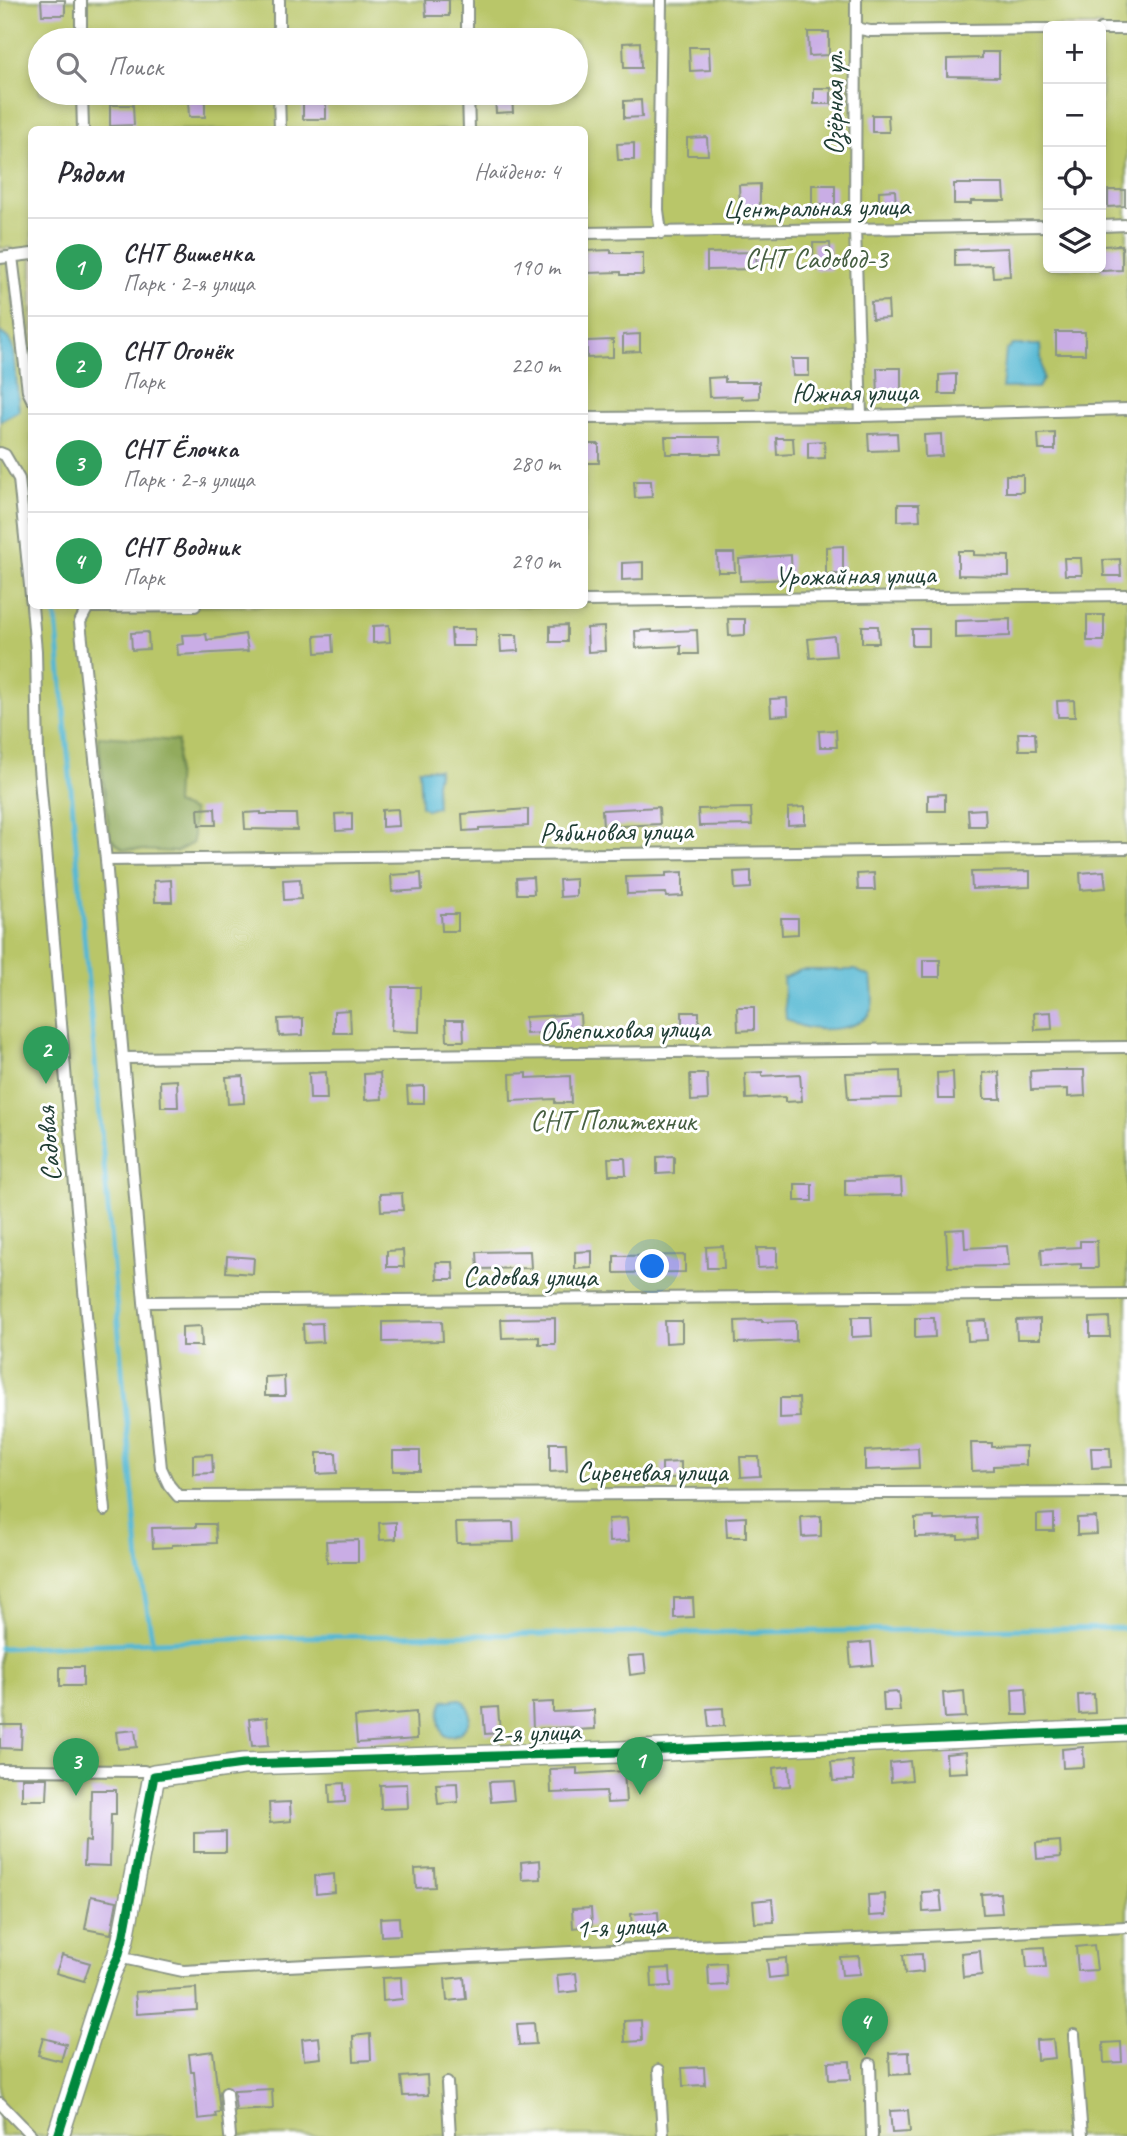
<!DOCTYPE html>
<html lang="ru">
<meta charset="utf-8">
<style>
body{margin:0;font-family:Caveat,sans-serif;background:#f2f2f3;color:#2b2b33}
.controls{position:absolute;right:21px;top:21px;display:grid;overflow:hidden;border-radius:10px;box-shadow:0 4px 10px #0003}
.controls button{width:63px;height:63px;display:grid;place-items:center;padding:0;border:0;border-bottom:2px solid #e1e1e2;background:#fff;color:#2b2b33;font:35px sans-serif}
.you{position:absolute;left:653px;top:1267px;width:24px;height:24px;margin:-18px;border:5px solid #fff;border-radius:50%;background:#1a73e8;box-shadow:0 0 0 10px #1a73e833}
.badge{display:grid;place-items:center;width:46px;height:46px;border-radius:50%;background:#c8321e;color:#fff;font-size:23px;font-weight:700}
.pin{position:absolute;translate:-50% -58px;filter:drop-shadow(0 2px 4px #0008)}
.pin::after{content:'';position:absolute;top:37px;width:24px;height:21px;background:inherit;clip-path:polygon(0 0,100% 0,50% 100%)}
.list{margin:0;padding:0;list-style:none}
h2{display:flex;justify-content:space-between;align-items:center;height:91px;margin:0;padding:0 28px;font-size:30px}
h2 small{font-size:23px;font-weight:400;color:#7c7c81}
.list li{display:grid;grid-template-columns:46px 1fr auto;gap:21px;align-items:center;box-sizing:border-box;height:98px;padding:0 28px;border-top:2px solid #e1e1e2}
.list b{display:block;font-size:26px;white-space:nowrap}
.list p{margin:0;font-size:23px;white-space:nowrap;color:#7c7c81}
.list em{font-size:23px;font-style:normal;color:#7c7c81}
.icon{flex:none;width:38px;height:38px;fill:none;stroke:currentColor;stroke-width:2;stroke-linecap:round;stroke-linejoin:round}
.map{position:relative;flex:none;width:1127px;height:2136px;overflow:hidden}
.search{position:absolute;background:#fff;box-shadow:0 4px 10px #0003;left:28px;top:28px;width:560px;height:77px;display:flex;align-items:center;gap:18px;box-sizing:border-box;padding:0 24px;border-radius:38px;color:#7c7c81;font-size:26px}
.panel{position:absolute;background:#fff;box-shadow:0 4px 10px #0003;left:28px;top:126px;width:560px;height:483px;border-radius:10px}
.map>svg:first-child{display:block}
.green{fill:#b9c669;stroke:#6c824e;stroke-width:2;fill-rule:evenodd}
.forest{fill:#92ab5d;stroke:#587448;stroke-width:2}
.water{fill:#54b8d3;stroke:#3a7a84;stroke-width:2}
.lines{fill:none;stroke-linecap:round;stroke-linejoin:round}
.stream{stroke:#54b8d3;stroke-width:5}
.building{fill:#c9ade5}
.lane-casing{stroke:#8a9485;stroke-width:14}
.street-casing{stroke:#8a9485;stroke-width:24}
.lane{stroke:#fff;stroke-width:10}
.street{stroke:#fff;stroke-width:21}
.cycleway-casing{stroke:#fff;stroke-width:13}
.cycleway{stroke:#00873e;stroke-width:9}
.labels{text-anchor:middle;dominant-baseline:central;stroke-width:6;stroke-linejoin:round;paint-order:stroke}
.street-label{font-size:28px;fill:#1f3d34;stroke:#fff}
.park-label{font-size:28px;fill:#465f41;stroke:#fff}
</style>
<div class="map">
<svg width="1127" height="2136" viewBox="0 0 1127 2136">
<rect width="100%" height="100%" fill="#fff"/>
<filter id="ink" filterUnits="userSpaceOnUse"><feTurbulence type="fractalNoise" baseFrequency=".0143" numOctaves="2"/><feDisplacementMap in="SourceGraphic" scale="14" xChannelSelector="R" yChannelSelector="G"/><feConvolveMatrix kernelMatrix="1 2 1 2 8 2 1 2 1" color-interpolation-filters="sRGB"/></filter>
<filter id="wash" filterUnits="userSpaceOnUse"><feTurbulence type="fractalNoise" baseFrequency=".00686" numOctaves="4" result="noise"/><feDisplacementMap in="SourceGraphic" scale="28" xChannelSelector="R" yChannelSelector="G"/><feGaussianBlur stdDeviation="1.57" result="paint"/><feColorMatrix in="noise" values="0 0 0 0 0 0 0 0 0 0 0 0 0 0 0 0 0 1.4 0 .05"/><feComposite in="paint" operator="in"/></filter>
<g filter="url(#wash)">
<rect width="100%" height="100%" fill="#f6ead6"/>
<path class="green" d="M0,0H1127V2136H0V252L6,251L25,387L11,248H0ZM1048,26H1101V268H1048ZM40,40H576V93H40ZM32,130H584V606H32Z"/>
<path class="forest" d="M98,736L178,741L175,804L193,811V843L176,852L123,849L110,838Z"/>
<path class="water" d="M0,332L9,339L14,350L19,411L0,421Z
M1013,345H1040L1043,379L1038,388H1002L1006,351Z
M419,769H439L436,783L437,807L427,810L421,806Z
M801,970H855L871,977C872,986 875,1001 871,1010C862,1031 820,1032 801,1026C796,1025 791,1022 786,1019L783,978Z
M459,1699C479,1708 469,1738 445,1736C437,1725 438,1713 444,1701Z"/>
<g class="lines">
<path class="stream" d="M55,606L139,1562L153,1643
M0,1648L287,1637L1127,1628"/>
</g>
<g id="blocks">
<path class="building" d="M41,0H65V15H42Z
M425,0H449V16H426Z
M808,32H829V55L809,56Z
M640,42L641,68H624L623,43Z
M689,47H709L710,70L690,71Z
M982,52H999V77L947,76V59L982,58Z
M814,88H831V104H814Z
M495,96H512L513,112L496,113Z
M303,98H326V119H303Z
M188,100H205V117H189Z
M641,100L642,117L624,118V101Z
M110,105H133L134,125L110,126Z
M872,115H888L889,132H872Z
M707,137L708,155H687V138Z
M634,143V160H618L617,144Z
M760,184V208H740L739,185Z
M954,184H1004L1005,201H971V204H954Z
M812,185H835V205H812Z
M895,190L896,207L879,208V191Z
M1108,190H1125V206L1108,207Z
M813,243H830L831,270H814Z
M1122,245V270L1102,271V246Z
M1008,248L1010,276L993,277L992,265L955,266V250Z
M611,250V253H643V275H621V272L586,273L585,251Z
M756,252L757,269L707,270V253Z
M888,301L889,318L872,319L871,302Z
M1056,332H1085V354H1056Z
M640,334V351L623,352V335Z
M613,340V357L587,358V341Z
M792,359H809V376H793Z
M877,368H901V397H878Z
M956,374V394H939V375Z
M725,377V382H759V398L742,399V396L709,397L708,378Z
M897,433L898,450L869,451L868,434Z
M1055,433V450H1039L1038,434Z
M941,434L942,456L925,457L924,435Z
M665,437H720L721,454H666Z
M776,438H793L794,454L777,455Z
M824,441L825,458L808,459V442Z
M584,444H599V463H584Z
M1006,475H1023V492H1006Z
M634,481H651L652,497L635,498Z
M898,504H919L920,520L898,521Z
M843,546V574H826V547Z
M958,551H974V555L1009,556V576L958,575Z
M717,553H734L735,572H718Z
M791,555L792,579L740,581L739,559Z
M1064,558H1081L1082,575H1065Z
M1120,559L1121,576H1104L1103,560Z
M643,562V579L622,580V563Z
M1087,615H1104V641H1087Z
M728,619H745V635L729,636Z
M1010,619V636L955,638V621Z
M389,625L390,642L373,643V626Z
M567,625V642H550V626Z
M862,626H878L879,643H862Z
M604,627L605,651L588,652L587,628Z
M451,629H475V646H452Z
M912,629H929V646H912Z
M652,630V632L697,630L698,654H681V646L636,648L635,631Z
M148,632L149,649L132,650L131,633Z
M206,634L207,640L245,634L248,651L178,655L177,645L183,644L182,635Z
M332,635L333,652L316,653L315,636Z
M500,635H517L518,651L501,652Z
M834,636L836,656L810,658L808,639Z
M787,698L788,715L771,716L770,699Z
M1074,700L1075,717H1058L1057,701Z
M836,730L837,747H820L819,731Z
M1018,733H1035L1036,750H1019Z
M945,794V811H928V795Z
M659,807L660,824L603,827L602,810Z
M805,807V824L788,825V808Z
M215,808L216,825H199L198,809Z
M751,808L752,825L699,826L698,809Z
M398,809L399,826L382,827V810Z
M528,809V826L479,828V830L463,831L462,814Z
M985,809L986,826H969L968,810Z
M261,812V814H296L297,830L245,829L244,813Z
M352,813V830L336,831L335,814Z
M751,871V888L735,889L734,872Z
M1030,871V887L972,889L971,872Z
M1104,871L1106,888L1081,890L1080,873Z
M683,872V896L667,897L666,893L627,894L626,877L666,876V873Z
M421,873L422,890L392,892L391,875Z
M874,873L875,890H858L857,874Z
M533,877L534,894H517L516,878Z
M300,879L301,899L284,900L283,880Z
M576,879V896L560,897L559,880Z
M171,880L172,902H155L154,881Z
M441,914H458V931H442Z
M781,918H798V934L782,935Z
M923,960H940V977H923Z
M393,987H420L419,1032L391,1031Z
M737,1007H754V1030L738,1031Z
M350,1010L351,1033H334V1011Z
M682,1012H699V1029H682Z
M1051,1012L1052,1029L1035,1030L1034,1013Z
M580,1014L581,1031L526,1034L525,1017Z
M303,1018V1035L279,1036L278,1019Z
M446,1020H463L464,1041H447Z
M1046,1070H1084L1085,1096L1068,1097V1089L1031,1090L1030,1071Z
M900,1071L901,1098L848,1099L846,1073Z
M326,1072L327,1099H310L309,1073Z
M762,1072V1076L800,1074L802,1101L785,1102V1097L746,1099L745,1073Z
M953,1072L954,1099H938L937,1073Z
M999,1072L1001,1099H984L983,1073Z
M380,1073L382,1099L365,1100L364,1074Z
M527,1073V1078L570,1076L571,1103H555V1099L511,1101L510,1074Z
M690,1074H707L708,1100L691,1101Z
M243,1076L244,1103L228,1104L226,1077Z
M177,1080L178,1107H161L160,1081Z
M424,1086V1103H408L407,1087Z
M674,1156V1173L657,1174V1157Z
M608,1158H625L626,1175H609Z
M901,1178L902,1195L845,1196V1180Z
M795,1184H812V1201H795Z
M402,1193L403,1210L381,1211L380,1194Z
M964,1229L965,1248L1007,1246L1009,1266L948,1267L946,1230Z
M1080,1241H1097L1098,1268H1081V1264L1042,1266L1041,1249L1080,1247Z
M723,1246L724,1268H707L706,1247Z
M757,1248H777V1267L758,1268Z
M403,1250L404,1267H387V1251Z
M530,1251L531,1268L478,1269L477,1252Z
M592,1251V1268L575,1269V1252Z
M685,1255V1272L614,1273V1256Z
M227,1256L254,1258L253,1274L226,1272Z
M436,1262H453L454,1279H437Z
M852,1317H871L872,1336L852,1337Z
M1109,1317L1110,1337H1090V1318Z
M555,1318V1344H539V1337L502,1338L501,1319Z
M915,1318H934L935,1337L915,1338Z
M1040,1319V1339H1017L1016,1320Z
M762,1320V1322L796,1321V1341L736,1343L735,1321Z
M986,1320L987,1340L968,1341L967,1321Z
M442,1321L443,1341L383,1342V1322Z
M665,1321H682V1342L666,1343Z
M322,1323L323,1342L304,1343L303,1324Z
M201,1326L202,1346H182V1327Z
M284,1376L285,1396H265V1377Z
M780,1398H799L800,1417L780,1418Z
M550,1443H566L567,1471L550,1472Z
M971,1443H992V1447L1026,1446V1465L993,1466V1470L972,1471Z
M918,1448L919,1468L865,1470V1451Z
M1091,1448H1110L1111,1467L1092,1468Z
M393,1451H420V1471H393Z
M317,1453H336L337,1473L317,1474Z
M212,1454L213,1473L193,1474V1455Z
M740,1457H759L760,1476L741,1477Z
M681,1462V1478H662V1463Z
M1054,1514V1531H1037V1515Z
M821,1516V1536L802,1537L801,1517Z
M746,1517V1537H727L726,1518Z
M934,1517V1520L977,1518L978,1538L958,1539V1536L915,1537V1518Z
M1096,1517L1097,1534L1077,1535V1518Z
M627,1518L629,1541L609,1542L608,1519Z
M396,1522V1539L380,1540L379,1523Z
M513,1522L514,1542L457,1543L456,1523Z
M196,1524H215L216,1543L172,1545V1547L153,1548L152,1528L196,1527Z
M358,1540V1562H327L326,1541Z
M674,1598H693L694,1617L674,1618Z
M871,1642L873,1665L851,1667L849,1644Z
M644,1655L646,1673L630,1675L628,1656Z
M60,1667H83V1686H60Z
M1026,1688L1028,1715H1013L1012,1689Z
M964,1691L966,1717L945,1718L943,1693Z
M898,1692L900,1711H884L883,1693Z
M1094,1694L1095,1713L1079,1714L1078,1695Z
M553,1702V1712L594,1710L595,1729L575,1730L574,1727L533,1729L532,1703Z
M498,1707L500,1733L485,1734L483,1708Z
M723,1708L724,1726L709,1727L707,1709Z
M416,1712L417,1739L357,1743L355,1717Z
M267,1717L269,1745L252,1746L249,1719Z
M0,1725H22L21,1749L0,1748Z
M135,1730L137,1747L118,1749L116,1732Z
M1083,1747L1084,1767L1063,1768L1062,1749Z
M966,1752L968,1772L947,1773L946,1754Z
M852,1761L854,1780L833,1781L831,1762Z
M910,1761L912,1780L891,1782L890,1763Z
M789,1766L790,1786L774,1787L773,1768Z
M577,1768V1774L624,1771L626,1802L607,1803L606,1791L551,1793L550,1769Z
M22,1778H48L47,1800H22Z
M512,1781L514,1800L491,1802L489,1782Z
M344,1783L345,1802L330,1803L329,1784Z
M457,1783L458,1802L438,1804L436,1784Z
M407,1784L408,1808L381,1809L380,1785Z
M91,1790H116V1814H111L110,1866L84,1865L85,1841L90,1842Z
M290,1802L291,1821L270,1823L269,1803Z
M226,1832V1852H194V1833Z
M1060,1841L1061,1857L1037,1859L1036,1843Z
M540,1860L541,1879L522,1880L521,1862Z
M434,1868L435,1887L416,1888L415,1869Z
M334,1874L335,1892L316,1894L315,1876Z
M940,1891L942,1911L923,1912L922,1892Z
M1000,1893L1002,1913L983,1914L981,1894Z
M885,1894L886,1915L869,1916L868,1895Z
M91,1896L117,1901L111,1934L85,1929Z
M772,1899L774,1922L755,1923L753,1901Z
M591,1908L592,1926L573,1928L572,1909Z
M658,1912L659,1929L632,1930L631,1914Z
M399,1917L400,1935L381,1936L380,1918Z
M1094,1945L1097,1970L1078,1971L1076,1947Z
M1044,1947L1046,1967L1027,1968L1025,1948Z
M980,1951L982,1975L963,1977L961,1953Z
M922,1954L923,1972L905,1974L903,1955Z
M62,1955L90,1963L84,1981L56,1973Z
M859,1956L860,1974L842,1975L840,1957Z
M786,1958L787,1976L769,1978L767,1960Z
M726,1963L727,1985L709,1986L708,1964Z
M670,1968L671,1986L652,1987L651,1969Z
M576,1973L578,1991L559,1993L557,1975Z
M401,1977L402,1999L383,2001L382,1978Z
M464,1977L466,1999L447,2001L445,1979Z
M196,1988L197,2010L137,2014L135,1992Z
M641,2020L642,2041L625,2042L624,2021Z
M534,2023L536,2044L519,2045L517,2024Z
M370,2034L371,2060L354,2061L353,2036Z
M319,2037L321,2058L304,2060L302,2039Z
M43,2038L66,2044L61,2061L38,2055Z
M1053,2039L1055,2058L1037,2060L1036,2040Z
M1121,2042L1122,2062L1104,2063L1103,2043Z
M213,2051L220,2112L215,2113L216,2117L198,2119L194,2072H191L189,2054Z
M909,2052L910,2074L890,2075L889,2053Z
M850,2061L851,2079L829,2080L828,2062Z
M704,2067L705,2085L683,2086L682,2068Z
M427,2075L428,2095L403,2096L401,2077Z
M272,2089L273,2109L236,2111L234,2091Z
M908,2110L910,2132L892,2133L890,2111Z"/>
</g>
</g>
<g filter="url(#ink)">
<use href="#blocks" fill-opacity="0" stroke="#8a9485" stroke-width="2"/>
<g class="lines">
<g class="lane-casing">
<path id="lane" d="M81,0V40
M279,0V40
M467,0V40
M661,0L658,210L661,233
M856,0L855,229L861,416
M856,28L870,31L1048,29
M1101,29H1127
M82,93L83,130
M279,93L280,130
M468,93L469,130
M1101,226L1127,225
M584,233L1048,226
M12,256L28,391L32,399
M0,258L32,254
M584,418L861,416L1127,409
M0,453L5,455L19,479L32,605
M584,601L1127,595
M32,606L36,651L38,756L86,1314L105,1510
M195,606L88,607L80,622L106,860L144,1302L161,1468L169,1485L178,1496L1127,1492
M106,860L1127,848
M123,1058L1127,1047
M144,1302L1127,1294
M0,1770L144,1771L154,1776
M118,1957L183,1971C498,1955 812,1940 1127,1927
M1074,2035L1082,2136
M870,2064L872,2136
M659,2070L663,2136
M447,2083L450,2136
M226,2093L230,2136
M0,2103L32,2136"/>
</g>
<g class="street-casing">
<path id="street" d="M58,2136L110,1973L118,1957L123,1939L154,1776L243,1764L619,1752L1127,1730"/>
</g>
<use href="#lane" class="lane"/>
<use href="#street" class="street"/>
<g class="cycleway-casing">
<path id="cycleway" d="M58,2136L110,1973L118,1957L123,1939L154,1776L243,1764L619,1752L1127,1730"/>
</g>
<use href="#cycleway" class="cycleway"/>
</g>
</g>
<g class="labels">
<g class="street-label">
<text transform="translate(833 103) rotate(-90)">Озёрная ул.</text>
<text transform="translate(816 207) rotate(-1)">Центральная улица</text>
<text transform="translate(855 392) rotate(-1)">Южная улица</text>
<text transform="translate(855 575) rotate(-1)">Урожайная улица</text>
<text transform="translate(616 831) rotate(-1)">Рябиновая улица</text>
<text transform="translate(625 1029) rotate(-1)">Облепиховая улица</text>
<text transform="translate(48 1144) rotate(-95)">Садовая</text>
<text x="530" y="1276">Садовая улица</text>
<text x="652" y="1471">Сиреневая улица</text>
<text transform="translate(535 1732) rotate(-2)">2-я улица</text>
<text transform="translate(621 1926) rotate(-3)">1-я улица</text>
</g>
<g class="park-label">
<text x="816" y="258">СНТ Садовод-3</text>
<text x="613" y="1120">СНТ Политехник</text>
</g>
</g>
</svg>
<div class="controls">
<button>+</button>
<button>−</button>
<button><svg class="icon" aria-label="locate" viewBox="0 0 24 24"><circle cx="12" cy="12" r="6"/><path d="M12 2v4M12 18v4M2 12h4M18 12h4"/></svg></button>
<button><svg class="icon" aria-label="layers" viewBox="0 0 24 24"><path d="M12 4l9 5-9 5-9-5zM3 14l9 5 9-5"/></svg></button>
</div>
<div class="you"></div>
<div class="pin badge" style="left:640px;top:1795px;background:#2e9e5b">1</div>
<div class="pin badge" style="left:46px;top:1084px;background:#2e9e5b">2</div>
<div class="pin badge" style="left:76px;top:1796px;background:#2e9e5b">3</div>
<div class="pin badge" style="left:865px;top:2056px;background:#2e9e5b">4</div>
<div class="search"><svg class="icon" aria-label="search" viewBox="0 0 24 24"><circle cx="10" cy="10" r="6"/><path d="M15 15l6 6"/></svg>Поиск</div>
<section class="panel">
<h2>Рядом<small>Найдено: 4</small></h2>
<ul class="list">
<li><span class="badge" style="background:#2e9e5b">1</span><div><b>СНТ Вишенка</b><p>Парк · 2-я улица</p></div><em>190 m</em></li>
<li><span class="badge" style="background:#2e9e5b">2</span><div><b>СНТ Огонёк</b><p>Парк</p></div><em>220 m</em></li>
<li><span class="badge" style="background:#2e9e5b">3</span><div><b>СНТ Ёлочка</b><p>Парк · 2-я улица</p></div><em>280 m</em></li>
<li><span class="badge" style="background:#2e9e5b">4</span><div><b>СНТ Водник</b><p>Парк</p></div><em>290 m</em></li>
</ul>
</section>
</div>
